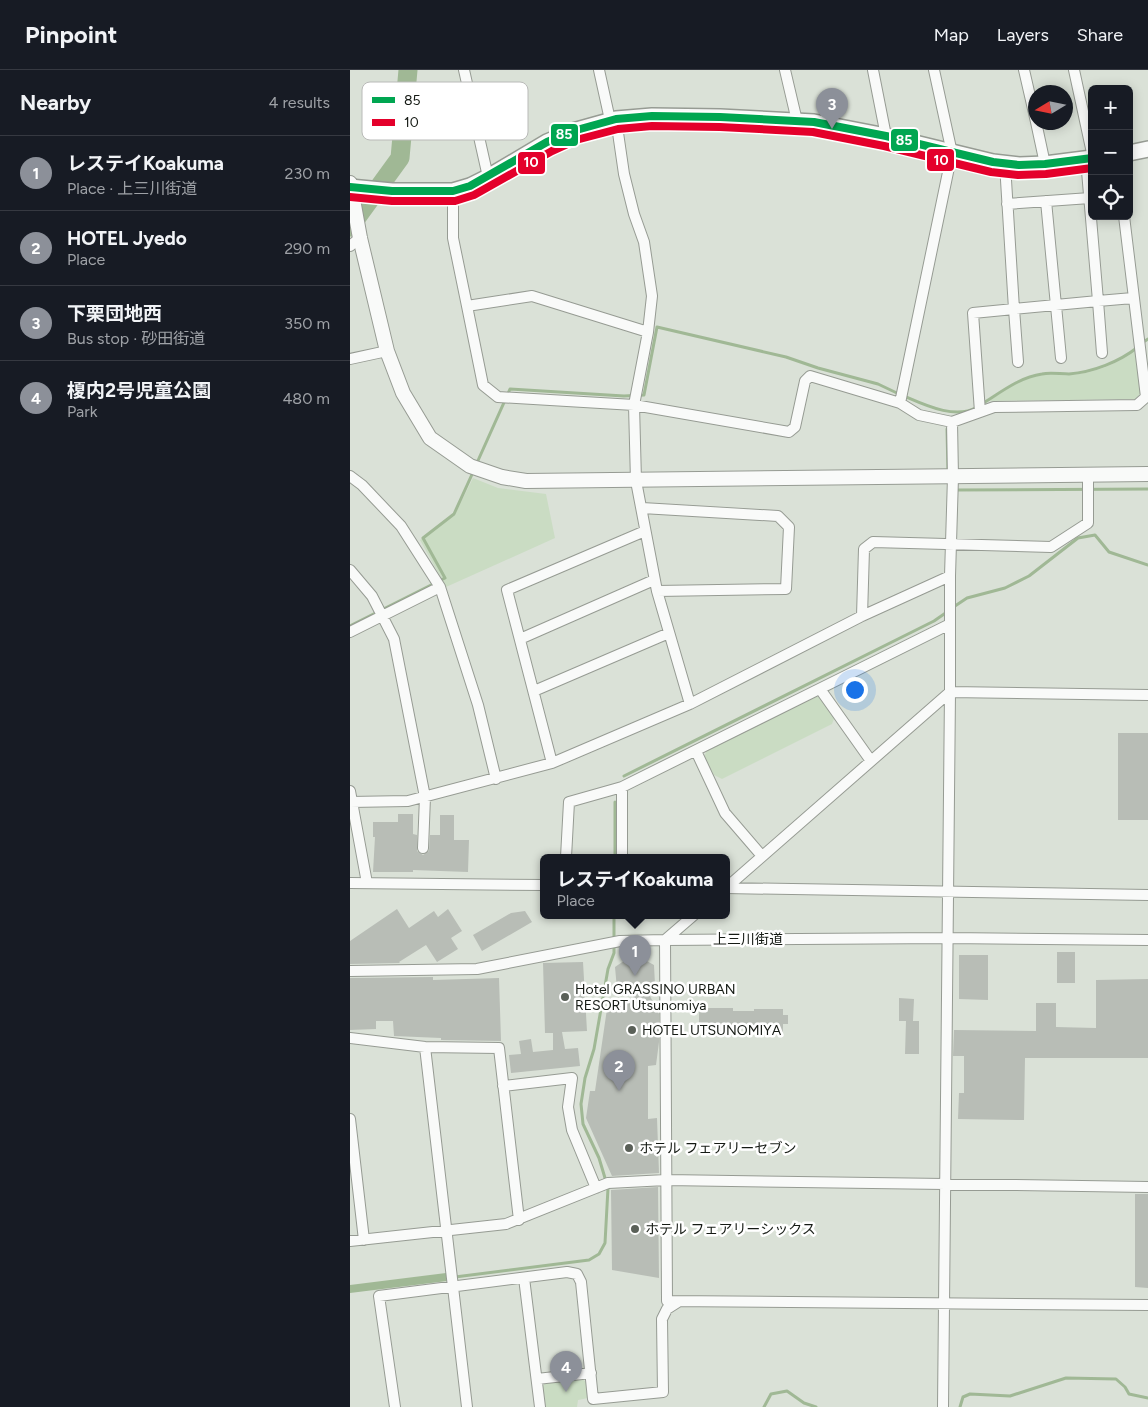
<!DOCTYPE html>
<meta charset="utf-8">
<style>
body{margin:0;font-family:Figtree,"Noto Sans JP",sans-serif;background:#20242c;color:#f1f3f6}
.controls{position:absolute;right:15px;top:15px;display:grid;overflow:hidden;border-radius:8px;box-shadow:0 2px 12px #0003}
.controls button{width:45px;height:45px;display:grid;place-items:center;padding:0;border:0;border-bottom:1px solid #363941;background:#171b24;color:#f1f3f6;font:25px sans-serif}
.compass{position:absolute;left:678px;top:15px;width:45px;height:45px;border-radius:50%;background:#171b24;box-shadow:0 2px 12px #0003;rotate:260deg}
.you{position:absolute;left:504px;top:619px;width:18px;height:18px;margin:-12px;border:4px solid #fff;border-radius:50%;background:#1a73e8;box-shadow:0 0 0 8px #1a73e833}
.badge{display:grid;place-items:center;width:32px;height:32px;border-radius:50%;background:#8c9099;color:#fff;font-size:16px;font-weight:700}
.pin{position:absolute;translate:-50% -41px;filter:drop-shadow(0 1px 2px #0008)}
.pin::after{content:'';position:absolute;top:26px;width:18px;height:15px;background:inherit;clip-path:polygon(0 0,100% 0,50% 100%)}
.popup{position:absolute;left:190px;top:784px;width:190px;height:65px;box-sizing:border-box;display:grid;place-content:center;border-radius:8px;background:#171b24;filter:drop-shadow(0 1px 4px #0005);font-size:16px;white-space:nowrap;color:#9ea1a6}
.popup b{font-size:19px;color:#f1f3f6}
.popup::after{content:'';position:absolute;left:50%;top:100%;margin-left:-10px;border:10px solid transparent;border-top-color:#171b24}
.list{margin:0;padding:0;list-style:none}
h2{display:flex;justify-content:space-between;align-items:center;height:65px;margin:0;padding:0 20px;font-size:21px}
h2 small{font-size:16px;font-weight:400;color:#9ea1a6}
.list li{display:grid;grid-template-columns:32px 1fr auto;gap:15px;align-items:center;box-sizing:border-box;height:75px;padding:0 20px;border-top:1px solid #363941}
.list b{display:block;font-size:19px;white-space:nowrap}
.list p{margin:0;font-size:16px;white-space:nowrap;color:#9ea1a6}
.list em{font-size:16px;font-style:normal;color:#9ea1a6}
.icon{flex:none;width:28px;height:28px;fill:none;stroke:currentColor;stroke-width:2;stroke-linecap:round;stroke-linejoin:round}
.map{position:relative;flex:none;width:798px;height:1337px;overflow:hidden}
header{display:flex;align-items:center;gap:30px;box-sizing:border-box;height:70px;padding:0 25px;background:#171b24;border-bottom:1px solid #363941}
header strong{font-size:24px}
nav{display:flex;gap:28px;margin-inline-start:auto;font-size:18px}
main{display:flex}
aside{flex:1;background:#171b24}
.map>svg:first-child{display:block}
.green{fill:#cadcc3}
.water{fill:#a0b895}
.lines{fill:none;stroke-linecap:round;stroke-linejoin:round}
.stream{stroke:#a0b895;stroke-width:3}
.river{stroke:#a0b895;stroke-width:19}
.building{fill:#b8bdb6}
.minor-casing{stroke:#969b93;stroke-width:12}
.tertiary-casing{stroke:#969b93;stroke-width:16}
.secondary-casing{stroke:#969b93;stroke-width:18}
.minor{stroke:#f9faf9;stroke-width:10}
.tertiary{stroke:#f9faf9;stroke-width:14}
.secondary{stroke:#f9faf9;stroke-width:15}
.bus-1-casing{stroke:#fff;stroke-width:11}
.bus-2-casing{stroke:#fff;stroke-width:11}
.bus-1{stroke:#00a651;stroke-width:8}
.bus-2{stroke:#e4002b;stroke-width:8}
.poi-dot{fill:#5a6058;stroke:#fff;stroke-width:2}
.labels{text-anchor:middle;dominant-baseline:central;stroke-width:5;stroke-linejoin:round;paint-order:stroke}
.street-label{font-size:14px;fill:#151a14;stroke:#fff}
.poi-label{font-size:14px;fill:#151a14;stroke:#fff;text-anchor:start}
.key{fill:#fff;stroke:#b9bab8;stroke-width:1}
.key-label{font-size:14px;fill:#151a14}
.line-badge{stroke:#fff;stroke-width:2}
.badge-label{font-size:14px;text-anchor:middle;font-weight:bold;fill:#fff}
</style>
<header>
<strong>Pinpoint</strong>
<nav><a>Map</a><a>Layers</a><a>Share</a></nav>
</header>
<main>
<aside>
<h2>Nearby<small>4 results</small></h2>
<ul class="list">
<li><span class="badge">1</span><div><b>レステイKoakuma</b><p>Place · 上三川街道</p></div><em>230 m</em></li>
<li><span class="badge">2</span><div><b>HOTEL Jyedo</b><p>Place</p></div><em>290 m</em></li>
<li><span class="badge">3</span><div><b>下栗団地西</b><p>Bus stop · 砂田街道</p></div><em>350 m</em></li>
<li><span class="badge">4</span><div><b>榎内2号児童公園</b><p>Park</p></div><em>480 m</em></li>
</ul>
</aside>
<div class="map">
<svg width="798" height="1337" viewBox="0 0 798 1337">
<rect width="100%" height="100%" fill="#dae1d7"/>
<path class="green" d="M787,280L791,323L785,329L640,331C654,319 673,308 692,305C700,303 710,306 719,305C742,304 768,294 787,280Z
M123,408L148,418L196,424L205,468L96,517L70,470L106,442Z
M465,626L471,628L485,646L482,654L372,709L364,705L354,687L357,680Z
M231,1308L236,1312L238,1328L228,1330L227,1337H196L193,1316L197,1310Z"/>
<path class="water" d="M96,1203L97,1211L0,1223V1215Z"/>
<g class="lines">
<path class="stream" d="M792,273L798,269
M554,326C575,335 606,350 627,337
M632,334C651,322 670,307 692,304C700,302 710,304 719,304C743,302 769,292 788,277
M597,359L598,403
M126,395L160,319L274,326L294,325L307,257L436,287L468,298L528,314L549,324
M604,420L798,419
M602,538L617,528L655,518L679,506L728,468L745,465L759,482L798,495
M0,556L95,508L73,468L104,444L124,400
M274,706L584,551L597,542
M265,787V732
M105,1207L239,1190L249,1184L255,1173L258,1118L249,1088L233,1054L231,1034L235,1008L244,979L258,899L264,883V845
M414,1337L421,1324L437,1321L454,1333L466,1337
M610,1337L613,1327L620,1324L660,1326L716,1308L766,1309L775,1317L779,1324L798,1328"/>
<path class="river" d="M0,157L50,88L58,0"/>
</g>
<path class="building" d="M768,663H798V750H768Z
M48,744H63V764L67,765V781L73,785L79,781L80,765H90V745H104V770H119L118,802L63,800V802H23L25,767H23V752H48Z
M47,839L59,858L84,841L88,847L98,839L112,861L101,868L108,879L87,892L76,875L49,892L50,893L0,894V871Z
M175,841L182,852L132,881L123,865L161,843Z
M707,882H725V913H707Z
M284,884L304,895L305,915L297,920L309,944V972L306,995L298,996V1049L307,1048L309,1103L262,1106L236,1048L240,1021H245L258,932L289,931L267,919L265,897Z
M609,885H638V930L609,929Z
M233,892L237,961L212,962L215,979L228,978L230,996L161,1003L159,985L171,984L169,971L181,969L183,982L203,980V963H195L193,893Z
M83,907V910L149,908L151,971L91,970V968L44,966L43,951H26V959L0,960V908Z
M798,909V988H675L674,1050L608,1049L609,1023H614V986H603L604,960L686,961V933H706V957L746,958V910Z
M549,928L564,929L563,951H569V984H555L556,951H549Z
M354,938H383V941H404V939H433V945H438V954H433V962H406V958L381,957V961H354V959H349V940H354Z
M308,1117L309,1208L262,1200L261,1120Z
M785,1124H798V1218L785,1217Z"/>
<g class="lines">
<g class="minor-casing">
<path id="minor" d="M114,0L138,107
M249,0L260,50
M435,0L447,51
M523,0L536,66
M674,0L686,52
M724,0L742,83
M266,49L274,104L284,144L294,172L302,226L298,262L284,335L286,411L307,521L340,634
M686,52L695,94
M655,94L664,239L748,231L736,89
M103,121V168L117,236L182,226L298,262
M696,131L711,288
M657,134L740,128
M0,176L10,168
M752,283L748,231L783,228
M0,289L37,281
M550,333L602,83L584,0
M630,342L623,243L664,239L668,292
M602,352L644,337L787,335L796,327L774,146
M0,406L12,415L51,456L90,517L128,635L146,709
M292,438L428,446L439,457L436,519L307,521
M0,500L22,526L44,569L75,727L73,778
M512,546L514,479L523,472L701,477L738,453V405
M0,562L90,517
M170,569L304,510
M470,619L521,691
M184,621L319,563
M346,681L375,743L412,786
M202,693L157,520L295,461
M0,721L17,813
M0,732L58,731L202,693L340,634L512,546L600,506L603,407L602,352L569,345L550,333L460,306L455,311L445,357L439,362L284,335L148,327L133,315L117,236
M216,787L219,732L272,717
M272,787V717L600,554
M0,813L194,815
M376,818L798,825
M376,818L600,622V506
M344,845L315,870L317,1231L798,1235
M0,901L127,899L270,871L315,870L597,868L798,870
M0,968L75,977L149,978L169,1150
M75,977L117,1337
M153,1016L222,1008L218,1037L222,1060L246,1118
M0,1049L14,1170
M0,1171L156,1154L258,1113L316,1110L798,1117
M174,1208L190,1337
M187,1309L241,1303
M45,1337L29,1226L217,1202L227,1204L231,1212L243,1329L313,1322L312,1249L317,1239L328,1232
M593,1337L600,622L798,625"/>
</g>
<g class="tertiary-casing">
<path id="tertiary" d="M0,113L10,168L37,281L53,323L80,368L120,396L152,407L176,411L798,404"/>
</g>
<g class="secondary-casing">
<path id="secondary" d="M779,83L798,79
M0,117L42,121H103L120,116L138,107L197,72L223,61L266,49L302,46L370,47L464,52L536,66L643,92L669,95L695,94L742,88"/>
</g>
<use href="#minor" class="minor"/>
<use href="#tertiary" class="tertiary"/>
<use href="#secondary" class="secondary"/>
<g class="bus-1-casing">
<path id="bus-1" d="M0,117L42,121H103L120,116L197,72L223,61L266,49L302,46L370,47L464,52L536,66L643,92L669,95L695,94L742,88"/>
</g>
<g class="bus-2-casing">
<path id="bus-2" d="M0,127L42,131H105L124,125L202,81L226,70L268,59L302,56L370,57L463,62L534,76L641,102L668,105L696,104L742,98"/>
</g>
<use href="#bus-1" class="bus-1"/>
<use href="#bus-2" class="bus-2"/>
</g>
<g class="poi-dot">
<circle cx="215" cy="927" r="5"/>
<circle cx="282" cy="960" r="5"/>
<circle cx="279" cy="1078" r="5"/>
<circle cx="285" cy="1159" r="5"/>
</g>
<g class="labels">
<g class="street-label">
<text x="398" y="869">上三川街道</text>
</g>
<g class="poi-label">
<text x="225" y="919">Hotel GRASSINO URBAN<tspan x="225" dy="16">RESORT Utsunomiya</tspan></text>
<text x="292" y="960">HOTEL UTSUNOMIYA</text>
<text x="289" y="1078">ホテル フェアリーセブン</text>
<text x="295" y="1159">ホテル フェアリーシックス</text>
</g>
</g>
<rect x="12" y="12" width="166" height="58" rx="8" class="key"/>
<rect x="22" y="27" width="23" height="6" fill="#00a651"/>
<rect x="22" y="49" width="23" height="7" fill="#e4002b"/>
<g class="key-label">
<text x="54" y="35">85</text>
<text x="54" y="57">10</text>
</g>
<g class="line-badge">
<rect x="200" y="53" width="29" height="24" rx="5" fill="#00a651"/>
<rect x="540" y="58" width="29" height="24" rx="5" fill="#00a651"/>
<rect x="576" y="78" width="29" height="24" rx="5" fill="#e4002b"/>
<rect x="167" y="81" width="29" height="24" rx="5" fill="#e4002b"/>
</g>
<g class="badge-label">
<text x="214" y="69">85</text>
<text x="554" y="75">85</text>
<text x="591" y="95">10</text>
<text x="181" y="97">10</text>
</g>
</svg>
<div class="controls">
<button>+</button>
<button>−</button>
<button><svg class="icon" aria-label="locate" viewBox="0 0 24 24"><circle cx="12" cy="12" r="6"/><path d="M12 2v4M12 18v4M2 12h4M18 12h4"/></svg></button>
</div>
<svg class="compass" viewBox="-18 -18 36 36"><path d="M0-13l5 13h-10z" fill="#e53935"/><path d="M0 13l5-13h-10z" fill="#9ea1a6"/></svg>
<div class="you"></div>
<div class="pin badge" style="left:285px;top:906px">1</div>
<div class="popup"><b>レステイKoakuma</b>Place</div>
<div class="pin badge" style="left:269px;top:1021px">2</div>
<div class="pin badge" style="left:482px;top:59px">3</div>
<div class="pin badge" style="left:216px;top:1322px">4</div>
</div>
</main>
